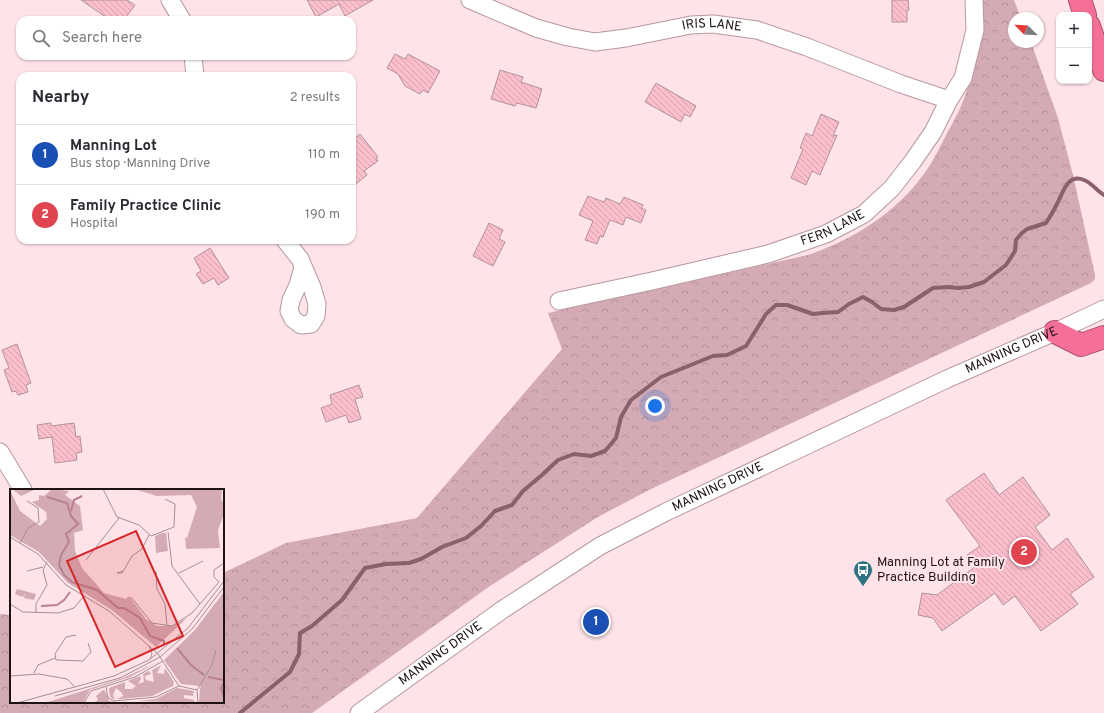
<!DOCTYPE html>
<meta charset="utf-8">
<style>
body{margin:0;font-family:Overpass,sans-serif;background:#f2f2f3;color:#2b2b33}
.controls{position:absolute;right:12px;top:12px;display:grid;overflow:hidden;border-radius:8px;box-shadow:0 1px 3px #0004}
.controls button{width:36px;height:36px;display:grid;place-items:center;padding:0;border:0;border-bottom:1px solid #e1e1e2;background:#fff;color:#2b2b33;font:20px sans-serif}
.compass{position:absolute;left:1008px;top:12px;width:36px;height:36px;border-radius:50%;background:#fff;box-shadow:0 1px 3px #0004;rotate:294deg}
.you{position:absolute;left:655px;top:406px;width:14px;height:14px;margin:-10px;border:3px solid #fff;border-radius:50%;background:#1a73e8;box-shadow:0 0 0 6px #1a73e833}
.badge{display:grid;place-items:center;width:26px;height:26px;border-radius:50%;background:#2e7381;color:#fff;font-size:13px;font-weight:700}
.pin{position:absolute;translate:-50% -50%;border:2px solid #fff;box-shadow:0 1px 4px #0006}
.list{margin:0;padding:0;list-style:none}
h2{display:flex;justify-content:space-between;align-items:center;height:52px;margin:0;padding:0 16px;font-size:17px}
h2 small{font-size:13px;font-weight:400;color:#7c7c81}
.list li{display:grid;grid-template-columns:26px 1fr auto;gap:12px;align-items:center;box-sizing:border-box;height:60px;padding:0 16px;border-top:1px solid #e1e1e2}
.list b{display:block;font-size:15px;white-space:nowrap}
.list p{margin:0;font-size:13px;white-space:nowrap;color:#7c7c81}
.list em{font-size:13px;font-style:normal;color:#7c7c81}
.icon{flex:none;width:22px;height:22px;fill:none;stroke:currentColor;stroke-width:2;stroke-linecap:round;stroke-linejoin:round}
.map{position:relative;flex:none;width:1104px;height:713px;overflow:hidden}
.search{position:absolute;background:#fff;box-shadow:0 1px 3px #0004;left:16px;top:16px;width:340px;height:44px;display:flex;align-items:center;gap:10px;box-sizing:border-box;padding:0 14px;border-radius:12px;color:#7c7c81;font-size:15px}
.panel{position:absolute;background:#fff;box-shadow:0 1px 3px #0004;left:16px;top:72px;width:340px;height:172px;border-radius:12px}
.map>svg:first-child{display:block}
.park{fill:url(#park-crowns)}
.lines{fill:none;stroke-linecap:round;stroke-linejoin:round}
.stream{stroke:#8a6069;stroke-width:4}
.building{fill:url(#building-back-hatch);stroke:#b29299}
.minor-casing{stroke:#b7979d;stroke-width:19}
.highway-casing{stroke:#aa4f69;stroke-width:24}
.minor{stroke:#fff;stroke-width:17}
.highway{stroke:#f57096;stroke-width:22}
.labels{text-anchor:middle;dominant-baseline:central;stroke-width:4;stroke-linejoin:round;paint-order:stroke}
.street-label{font-size:13px;fill:#1e1215;stroke:#fee3e8}
.poi-label{font-size:13px;fill:#1e1215;stroke:#fee3e8;text-anchor:start}
.inset-river{fill:none;stroke:#b8818d;stroke-width:2}
.inset-road{fill:none;stroke:#a48f94;stroke-width:1}
.view{fill:#d62828;fill-opacity:0.15;stroke:#d62828;stroke-width:2}
.inset-edge{fill:none;stroke:#1e1215;stroke-width:2}
</style>
<div class="map">
<svg width="1104" height="713" viewBox="0 0 1104 713">
<defs>
<pattern id="park-crowns" width="20" height="18" patternUnits="userSpaceOnUse"><rect width="20" height="18" fill="#d4abb4"/><path d="M2 6a3 3 0 1 1 6 0M12 15a3 3 0 1 1 6 0" fill="none" stroke="#b6929a"/></pattern>
<pattern id="building-back-hatch" width="6" height="6" patternUnits="userSpaceOnUse"><rect width="6" height="6" fill="#fbbfcc"/><path d="M-1 5l2 2M0 0l6 6M5-1l2 2" fill="none" stroke="#d7a3ae"/></pattern>
</defs>
<rect width="100%" height="100%" fill="#fee3e8"/>
<path class="park" d="M976,0H1014L1021,18H1014V42H1031L1058,118L1073,175L1095,275V279L1091,283L649,490L598,517L490,586L312,713H0V614L11,615V702H223V573L286,543L417,518L562,349L548,313L808,255C857,238 902,209 930,165C936,155 941,145 946,135C955,119 964,103 968,85C970,76 970,66 971,58C972,38 974,19 976,0Z"/>
<g class="lines">
<path class="stream" d="M240,713L290,672L299,654L300,633L312,626L342,600L365,568L386,564L409,563L421,559L442,547L466,538L481,526L495,511L512,505L523,491L542,475L558,460L574,454L591,456L605,451L616,438L621,417L631,400L661,377L713,356L727,355L746,346L766,314L776,305H787L813,314L823,313L838,312L849,304L863,297L872,302L881,309L894,310L904,307L933,288L948,287L958,288L969,287L984,282L1006,265L1015,251L1016,240L1022,233L1027,229L1046,223C1050,217 1054,210 1057,204C1063,193 1067,173 1084,180C1092,183 1097,191 1104,195"/>
</g>
<path class="building" d="M81,0H127L135,5L124,20H110Z
M307,0H373L345,16L339,4L316,17Z
M892,0H908L909,10H907V22H892Z
M395,54L405,59L408,54L440,71L428,93L423,90L420,94L405,86L398,74L387,68Z
M500,70L523,77L521,82L542,89L536,108L517,103L515,106L491,99Z
M656,83L696,106L690,117L685,114L681,122L645,102Z
M821,114L839,122L833,136L837,135L820,175L812,171L806,185L791,178L803,149L800,148L806,133L812,136Z
M360,134L378,157L376,158L378,161L364,171L367,175L352,187V141Z
M588,196L604,202L606,198L620,204L624,197L643,205L641,208L646,210L641,223L626,217L623,225L610,220L603,237L600,236L597,244L585,240L593,221L579,215Z
M489,223L503,230L499,239L505,242L493,266L473,256Z
M210,248L229,278L218,285L214,278L203,284L196,274L201,271L194,258Z
M17,344L31,383L26,385L28,392L18,395L16,391L12,392L4,370L9,368L2,350Z
M359,385L363,397L355,399L361,419L349,423L346,415L326,422L321,408L332,404L330,395Z
M51,423V426L74,423L76,437L80,436L82,452L76,453L77,460L55,463L52,437L39,439L37,425Z
M984,473L999,495L1023,477L1050,515L1035,527L1052,550L1067,538L1094,577L1070,594L1078,604L1041,631L1015,596L1003,605L995,593L942,631L933,618L918,615L922,593L937,595L976,566L967,555L980,546L946,500Z"/>
<g class="lines">
<g class="minor-casing">
<g id="minor">
<path d="M170,0L182,20"/>
<path id="s1" d="M470,0L536,28L568,37L595,42L626,38L691,25L713,24L757,30L807,47L901,84L949,100"/>
<path d="M193,56L195,76"/>
<path d="M285,240L300,259L312,287L317,304L316,316L311,324L301,325L293,319L289,311L291,300L298,285L303,267"/>
<path id="s2" d="M559,301L652,281L768,254L826,234L864,214L892,188L913,161L933,132L949,100L963,78L975,30L974,0"/>
<path d="M0,452L23,490"/>
<path id="s3" d="M359,713L502,610L600,546L666,512L947,379L1055,332L1104,309"/>
</g>
</g>
<g class="highway-casing">
<path id="highway" d="M1080,0L1085,15
M1089,26L1104,70
M1055,332L1081,345L1104,337"/>
</g>
<use href="#minor" class="minor"/>
<use href="#highway" class="highway"/>
</g>
<defs>
<g id="bus-pin" transform="scale(1)"><path d="M0 17L-7.5 6A9.5 9.5 0 1 1 7.5 6Z" fill="#2e7381" stroke="#fee3e8"/><path d="M-5-6H5V4H4V6H2V4H-2V6H-4V4H-5ZM-3.5-4V0h7V-4ZM-3.5 1.2v1.5H-2V1.2ZM2 1.2v1.5H3.5V1.2Z" fill="#fff"/></g>
</defs>
<g fill-rule="evenodd">
<use href="#bus-pin" x="863" y="570"/>
</g>
<g class="labels">
<g class="street-label">
<text stroke="none"><textPath href="#s1" startOffset="251">IRIS LANE</textPath></text>
<text stroke="none"><textPath href="#s2" startOffset="284">FERN LANE</textPath></text>
<text stroke="none"><textPath href="#s3" startOffset="749">MANNING DRIVE</textPath></text>
<text stroke="none"><textPath href="#s3" startOffset="425">MANNING DRIVE</textPath></text>
<text stroke="none"><textPath href="#s3" startOffset="101">MANNING DRIVE</textPath></text>
</g>
<g class="poi-label">
<text x="877" y="563">Manning Lot at Family<tspan x="877" dy="15">Practice Building</tspan></text>
</g>
</g>
<g transform="translate(10 489)">
<rect width="214" height="214" fill="#fee3e8"/>
<path d="M148,173L120,188L80,201L73,214H35L113,189ZM151,176L147,184L154,185L155,179L164,193L163,197L142,207L110,210H107L113,207L112,204L106,199L103,206L105,211L100,208L99,199L115,193V200H122L126,197L118,192L130,187L131,190L128,195L134,193L133,185L139,182L141,185L135,187L136,191L144,193L142,181ZM200,182L214,214H189L190,199ZM167,199L184,202L183,207L174,206V209L184,211L185,214L128,212L146,210ZM93,201L95,202L99,212L113,214H84L88,211L86,207Z" fill="#d4abb4"/>
<path d="M42,0L59,2L55,6L70,17L73,41L64,44L65,62L72,79L94,104L116,110L119,107L136,130L147,137H162L177,129L146,158L102,121L58,94L29,63L0,46V1L10,22L30,37L37,30L36,23L22,13L29,11V6L34,7ZM124,0H212L211,10L214,15V25L208,41L210,59L176,60L175,48L177,49L187,18L181,6L147,7ZM152,44H156L158,62L146,64L145,47Z" fill="#d4abb4"/>
<path d="M2,0H26L11,7ZM7,100L26,105L24,111L14,109L15,104L13,108L5,105ZM214,103V214H207V199L171,195L154,171L184,142Z" fill="#d4abb4"/>
<path class="inset-river" d="M37,8L57,14L61,27L68,35L56,45L59,53L51,66L49,76L54,86L62,93L87,101L108,119H114L130,129L140,147L154,152V156M61,22L64,11L72,7M31,117L47,116L54,111L60,103M167,159L181,176L194,186M198,188L214,191M214,193L211,199L214,208"/>
<path class="inset-road" d="M93,0L107,28L129,36L141,47L164,38L165,15L155,10M158,43L162,77L190,115M0,48L28,65L56,96L99,122L130,149L148,165L169,197M10,54L18,39L29,33L28,19L17,12M76,71L109,29M17,82L33,78M113,82L107,84H112L114,81L122,67L132,60L139,46M146,82L147,100L155,115L157,137M169,84L193,72M209,93L204,88V81L214,74M121,108L142,134L162,137L182,124L209,93M0,115L13,123L48,124L64,119L74,107M26,124V115L37,96L33,81L37,73M66,146L56,148L45,165L46,171L73,172L81,163L78,154M139,157L142,165L140,170M24,184L28,176L45,169M0,187L29,185L57,190L65,198M96,198L98,209L104,212L146,208L169,197L187,201M45,207L110,189L150,168L182,140L214,98M7,214L104,187L139,171L178,139L214,92M74,214L81,202L125,188L153,172M188,214L187,201L202,176L206,161"/>
<path class="view" d="M126,42L173,147L105,178L57,72Z"/>
<rect width="214" height="214" class="inset-edge"/>
</g>
</svg>
<div class="controls">
<button>+</button>
<button>−</button>
</div>
<svg class="compass" viewBox="-18 -18 36 36"><path d="M0-13l5 13h-10z" fill="#e53935"/><path d="M0 13l5-13h-10z" fill="#7c7c81"/></svg>
<div class="you"></div>
<div class="pin badge" style="left:596px;top:622px;background:#1a4fb4">1</div>
<div class="pin badge" style="left:1024px;top:552px;background:#e0444e">2</div>
<div class="search"><svg class="icon" aria-label="search" viewBox="0 0 24 24"><circle cx="10" cy="10" r="6"/><path d="M15 15l6 6"/></svg>Search here</div>
<section class="panel">
<h2>Nearby<small>2 results</small></h2>
<ul class="list">
<li><span class="badge" style="background:#1a4fb4">1</span><div><b>Manning Lot</b><p>Bus stop · Manning Drive</p></div><em>110 m</em></li>
<li><span class="badge" style="background:#e0444e">2</span><div><b>Family Practice Clinic</b><p>Hospital</p></div><em>190 m</em></li>
</ul>
</section>
</div>
